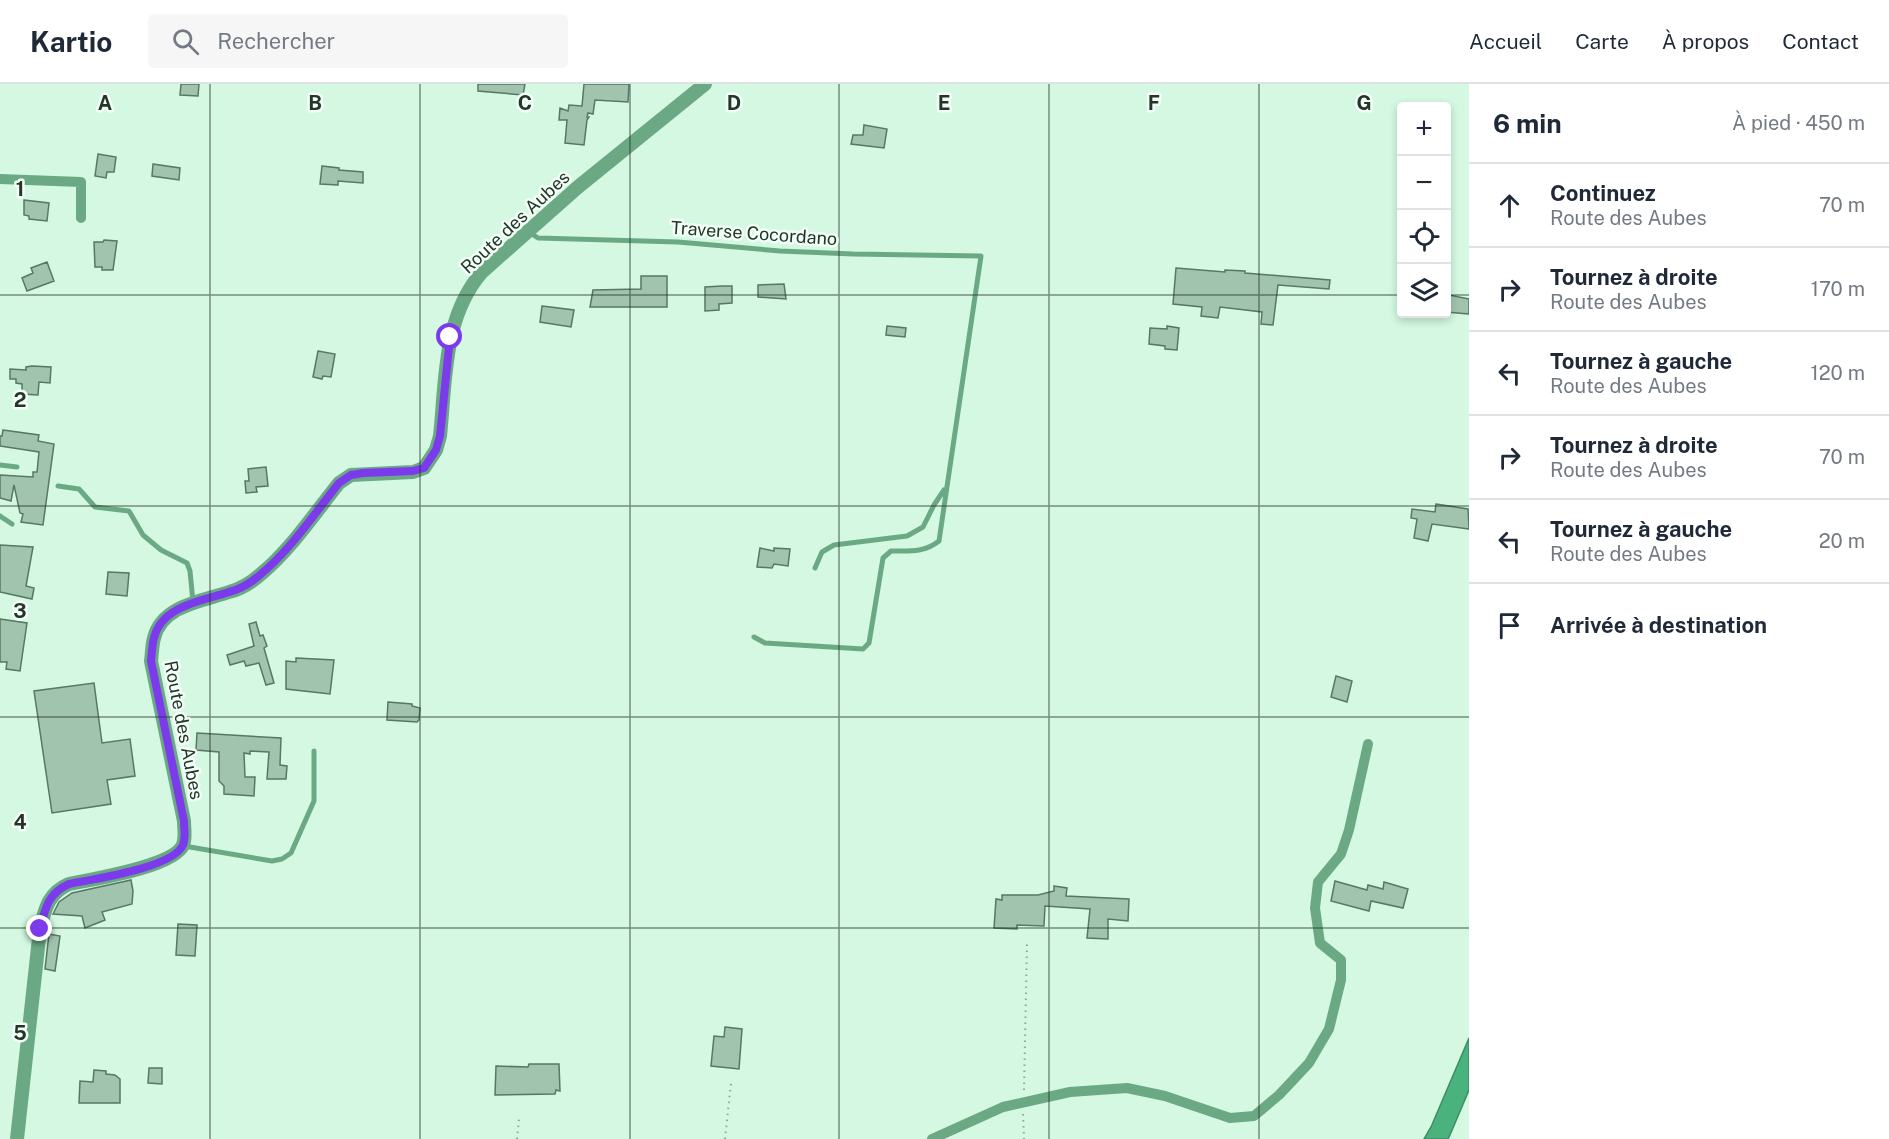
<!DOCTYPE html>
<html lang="fr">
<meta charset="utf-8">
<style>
body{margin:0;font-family:"Public Sans",sans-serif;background:#f6f6f7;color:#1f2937}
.controls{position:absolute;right:18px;top:18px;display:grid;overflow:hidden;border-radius:6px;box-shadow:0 3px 9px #0003}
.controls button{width:54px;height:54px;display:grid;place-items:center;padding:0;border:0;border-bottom:2px solid #e0e1e3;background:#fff;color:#1f2937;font:30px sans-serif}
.stop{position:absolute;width:18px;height:18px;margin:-14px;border:4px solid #7c3aed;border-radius:50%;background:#fff}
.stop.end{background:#7c3aed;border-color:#fff;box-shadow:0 2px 6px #0008}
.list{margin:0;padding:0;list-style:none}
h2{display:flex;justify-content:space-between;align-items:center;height:78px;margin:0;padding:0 24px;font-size:26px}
h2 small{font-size:20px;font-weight:400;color:#747a83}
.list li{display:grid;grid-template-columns:39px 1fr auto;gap:18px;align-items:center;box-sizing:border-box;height:84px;padding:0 24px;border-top:2px solid #e0e1e3}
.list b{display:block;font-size:22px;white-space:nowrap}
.list p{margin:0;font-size:20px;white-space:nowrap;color:#747a83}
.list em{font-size:20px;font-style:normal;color:#747a83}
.icon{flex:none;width:33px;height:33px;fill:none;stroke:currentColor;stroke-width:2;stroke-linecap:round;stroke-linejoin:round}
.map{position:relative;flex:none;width:1469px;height:1055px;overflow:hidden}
header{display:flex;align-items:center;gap:36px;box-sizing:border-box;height:84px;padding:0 30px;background:#fff;border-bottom:2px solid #e0e1e3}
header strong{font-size:28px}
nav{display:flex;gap:33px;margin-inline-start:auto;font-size:21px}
.search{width:420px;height:54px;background:#f6f6f7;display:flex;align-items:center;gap:15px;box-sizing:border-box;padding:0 21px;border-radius:6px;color:#747a83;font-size:22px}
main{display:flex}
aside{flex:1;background:#fff}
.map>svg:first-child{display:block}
.water{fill:#4ab27c;stroke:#3f8c64;stroke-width:1.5}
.building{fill:#a1c4ae;stroke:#577864;stroke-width:1.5}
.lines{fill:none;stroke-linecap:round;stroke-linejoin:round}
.path{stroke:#8da897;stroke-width:2;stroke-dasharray:1.5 4.5;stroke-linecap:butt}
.service{stroke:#6ba985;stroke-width:5}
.minor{stroke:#6ba985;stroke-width:10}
.tertiary{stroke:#6ba985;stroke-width:14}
.route{stroke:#7c3aed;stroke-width:8}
.grid{fill:none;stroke:#26342c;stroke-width:1.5;stroke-opacity:0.55}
.labels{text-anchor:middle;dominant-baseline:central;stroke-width:5;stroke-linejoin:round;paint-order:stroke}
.street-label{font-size:18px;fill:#26342c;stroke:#f1fff6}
.grid-label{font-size:20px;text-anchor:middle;font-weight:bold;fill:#26342c;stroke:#f1fff6;stroke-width:5;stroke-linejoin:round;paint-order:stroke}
</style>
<header>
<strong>Kartio</strong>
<div class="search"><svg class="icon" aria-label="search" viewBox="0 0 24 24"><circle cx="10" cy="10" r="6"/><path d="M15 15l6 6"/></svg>Rechercher</div>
<nav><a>Accueil</a><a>Carte</a><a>À propos</a><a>Contact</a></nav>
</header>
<main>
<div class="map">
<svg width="1469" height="1055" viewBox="0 0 1469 1055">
<rect width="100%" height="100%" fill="#d4f8e1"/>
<path class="water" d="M1469,954V1006L1450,1051L1448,1055H1424L1431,1043Z"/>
<path class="building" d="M181,0H199L198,12L180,11Z
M478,0H525L523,11L478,7Z
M584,0H629L628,18L595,16L593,30L588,29L587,33H589L587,36L584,61L565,59L567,36H559L560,24L568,27L569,21L582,22Z
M864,41L887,45L884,64L851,60L853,51H863Z
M98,70L116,73L114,88H107L106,94L95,92Z
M153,80L180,84L179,96L152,92Z
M322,82L339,84V86L363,88V99L338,97V101L320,100Z
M24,116L49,119L47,137L29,135V132L24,131Z
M104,156L117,157L113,186H102V183H95L94,158H103Z
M47,178L54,197L27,207L22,194L33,189L31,184Z
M1176,184L1225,188V186L1245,187V189L1330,196L1329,205L1278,201L1273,241L1261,240L1262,228L1220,223L1218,234L1201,232L1202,223L1173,220Z
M641,192H667V223H590L593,206L641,205Z
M784,200L786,215L758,213V201Z
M722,202H732V219L719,220V226L705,227V203Z
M1449,211L1469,215V230L1446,228V215Z
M542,222L574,226L571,243L540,238Z
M887,242L906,244L905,253L886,251Z
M1167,242L1179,244L1177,266L1165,265V262L1149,260L1150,244L1167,245Z
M318,267L335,270L331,293L323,292L322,295L313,293Z
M32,282L51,283L50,299L39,298L38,311L22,310V300L16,299V295H10V285L26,286V283Z
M3,346L39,351L38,357L54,360L43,441L21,438L23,430L20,429L14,401L11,417L0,414V391L33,393V388H37L39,368L0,362V352H2Z
M266,383L268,402L256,403L257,408L246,409L245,397H249L248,385Z
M1436,420L1468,425L1469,445L1432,440L1428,457L1414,454L1417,435L1411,434L1412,425L1435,428Z
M0,461L33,463L26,502L34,504L32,515L0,508Z
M760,464L774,467V464L790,465L788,482L774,480L772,484L757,483Z
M108,488L129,489L127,512L106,510Z
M0,535L27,539L20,587L6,585L7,578H0Z
M256,538L260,552L263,551L267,562L264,564L274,599L266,601L259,579L246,582L244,577L230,581L227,571L254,562L249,540Z
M296,574L334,576L330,610L286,605V577L296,578Z
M1336,592L1352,597L1347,618L1331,613Z
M94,599L102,659L130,655L135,692L107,696L111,720L52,729L34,607Z
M388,618L412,620V622L420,624L419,636L417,638L387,636Z
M197,649L281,654L280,681L287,682L286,695H267L269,668L250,667V670L244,669L245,693H255L254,712L224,710V702L219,697V668L196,666Z
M131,796L133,807L132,820L102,828L105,836L85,844L82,832L53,830L59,818L72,809Z
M1335,797L1367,806L1368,801L1383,805L1384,798L1408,805L1403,824L1371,817L1369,827L1331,817Z
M1054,802L1067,804L1066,812L1129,815L1128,837L1108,835V855L1087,854L1090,825L1045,822L1044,842L1017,841V845L994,844L996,815L1002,816V811H1038L1054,807Z
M178,840L197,841L195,872L176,871Z
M49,850L60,852L55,887L45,885Z
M725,943L742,945L739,985L711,982L714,952L724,953Z
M529,980H559L560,1007L556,1006L555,1010L495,1011L496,982L528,983Z
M149,984H162V1000L148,999Z
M94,986L106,987V990L115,991L120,995V1019H79L80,997L93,998Z"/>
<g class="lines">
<path class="path" d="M1024,1006L1027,859
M1023,1030L1024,1055
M517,1055L519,1035
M725,1055L731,999"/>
<path class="service" d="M529,148L538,154L678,158L780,167L853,170L981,172L939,457C924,469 909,467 891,467L883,474L869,559L863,565L765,559L754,553
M0,381L17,383
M58,402L79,405L95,423L129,427L143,451L161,466L187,479L190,487L193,518
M0,432L12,440
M815,484L822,468L834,461L907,452L923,443L934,421L944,406
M184,762L272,777L282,775L291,769L314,717V667"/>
<path class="minor" d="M0,95L81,98V134
M932,1055L1003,1023L1070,1008L1127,1004L1165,1012L1230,1034L1254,1032L1279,1011L1309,979L1329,945L1341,896V876L1320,859L1315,824L1318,798L1341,770L1349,746L1368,660"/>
<path class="tertiary" d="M17,1055L40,845C45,825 48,809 69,800C93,795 173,783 183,761C186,753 184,745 184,737L151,577C152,570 152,561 154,554C162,521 203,517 229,508C241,505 252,498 261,490C291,465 315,429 339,399L351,391L413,388L424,384L436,366L440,352C446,295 443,233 482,188L578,103L705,0"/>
</g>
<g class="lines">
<path class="route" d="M40,845C45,825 48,809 69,800C93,795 173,784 183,761C186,753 184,745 184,737L151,577C152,569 152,561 154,554C162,521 203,517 229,508C241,505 252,498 261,490C291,465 315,429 339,399L351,391L363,389L413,387L424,384L436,366L440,352L450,253"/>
</g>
<path class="grid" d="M210,0V1055M420,0V1055M630,0V1055M839,0V1055M1049,0V1055M1259,0V1055M0,211H1402M1446,211H1469M0,422H1469M0,633H1469M0,844H1469"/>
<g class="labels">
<g class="street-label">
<text transform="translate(515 138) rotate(-43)">Route des Aubes</text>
<text transform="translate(754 149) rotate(4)">Traverse Cocordano</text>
<text transform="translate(184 646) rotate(79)">Route des Aubes</text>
</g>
</g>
<g class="grid-label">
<text x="105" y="26">A</text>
<text x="315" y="26">B</text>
<text x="525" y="26">C</text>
<text x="734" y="26">D</text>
<text x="944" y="26">E</text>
<text x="1154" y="26">F</text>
<text x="1364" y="26">G</text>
<text x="20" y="112">1</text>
<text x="20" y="323">2</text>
<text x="20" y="534">3</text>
<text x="20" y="745">4</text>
<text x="20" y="956">5</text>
</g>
</svg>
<div class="controls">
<button>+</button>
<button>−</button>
<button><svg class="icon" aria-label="locate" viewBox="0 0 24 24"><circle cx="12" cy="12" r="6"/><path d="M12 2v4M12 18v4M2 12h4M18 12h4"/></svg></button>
<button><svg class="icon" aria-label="layers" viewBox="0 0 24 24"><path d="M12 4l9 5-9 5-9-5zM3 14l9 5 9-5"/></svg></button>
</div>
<div class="stop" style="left:450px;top:253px"></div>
<div class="stop end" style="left:40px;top:845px"></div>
</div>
<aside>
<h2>6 min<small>À pied · 450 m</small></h2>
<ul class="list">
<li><svg class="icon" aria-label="ahead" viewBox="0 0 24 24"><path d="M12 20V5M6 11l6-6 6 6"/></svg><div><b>Continuez</b><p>Route des Aubes</p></div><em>70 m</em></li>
<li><svg class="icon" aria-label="right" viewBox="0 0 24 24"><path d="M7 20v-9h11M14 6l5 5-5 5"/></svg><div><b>Tournez à droite</b><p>Route des Aubes</p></div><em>170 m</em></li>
<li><svg class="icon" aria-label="left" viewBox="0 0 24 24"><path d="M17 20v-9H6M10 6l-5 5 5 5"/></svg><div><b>Tournez à gauche</b><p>Route des Aubes</p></div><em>120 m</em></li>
<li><svg class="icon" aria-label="right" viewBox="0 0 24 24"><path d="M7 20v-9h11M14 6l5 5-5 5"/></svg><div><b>Tournez à droite</b><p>Route des Aubes</p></div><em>70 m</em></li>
<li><svg class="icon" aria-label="left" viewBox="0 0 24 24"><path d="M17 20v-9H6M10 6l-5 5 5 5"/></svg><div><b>Tournez à gauche</b><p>Route des Aubes</p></div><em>20 m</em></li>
<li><svg class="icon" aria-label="arrive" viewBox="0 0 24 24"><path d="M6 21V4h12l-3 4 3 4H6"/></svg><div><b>Arrivée à destination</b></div></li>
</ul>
</aside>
</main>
